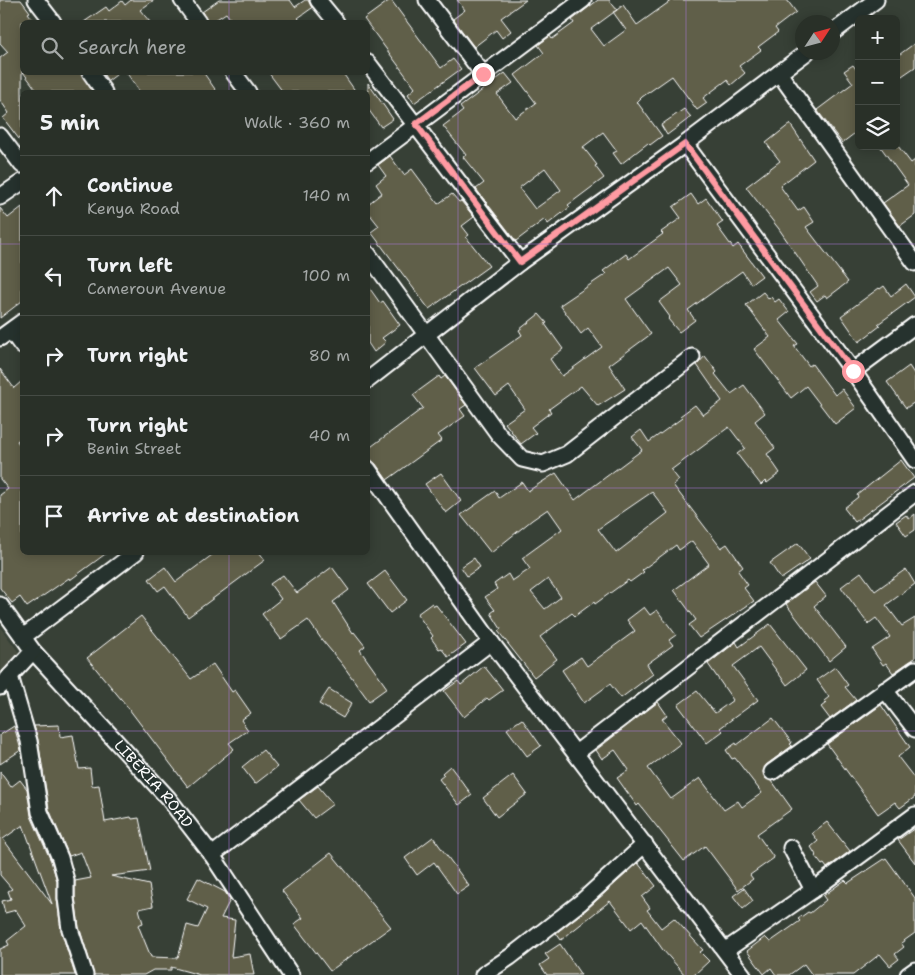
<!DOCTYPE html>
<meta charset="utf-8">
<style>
body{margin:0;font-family:"Shantell Sans",sans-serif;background:#313830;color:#f1f3f6}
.controls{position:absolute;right:15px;top:15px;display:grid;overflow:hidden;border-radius:8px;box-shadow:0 2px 12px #0003}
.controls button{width:45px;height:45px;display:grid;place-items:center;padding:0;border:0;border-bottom:1px solid #454b45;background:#293028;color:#f1f3f6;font:25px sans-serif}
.compass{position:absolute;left:795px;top:15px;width:45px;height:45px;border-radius:50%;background:#293028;box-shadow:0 2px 12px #0003;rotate:54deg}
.stop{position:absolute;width:15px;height:15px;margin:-11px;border:4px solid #ff9aa2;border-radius:50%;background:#fff}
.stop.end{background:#ff9aa2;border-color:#fff;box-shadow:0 1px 5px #0008}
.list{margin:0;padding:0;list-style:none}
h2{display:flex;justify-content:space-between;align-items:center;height:65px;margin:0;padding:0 20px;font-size:21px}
h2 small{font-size:16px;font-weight:400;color:#a5a9a8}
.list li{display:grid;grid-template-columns:32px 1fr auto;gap:15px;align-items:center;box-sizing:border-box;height:80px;padding:0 20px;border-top:1px solid #454b45}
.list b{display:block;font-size:19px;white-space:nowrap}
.list p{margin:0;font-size:16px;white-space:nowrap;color:#a5a9a8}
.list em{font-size:16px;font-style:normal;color:#a5a9a8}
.icon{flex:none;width:28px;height:28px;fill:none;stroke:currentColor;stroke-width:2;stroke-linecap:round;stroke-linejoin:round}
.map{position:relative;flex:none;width:915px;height:975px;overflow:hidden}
.search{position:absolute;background:#293028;box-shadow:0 2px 12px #0003;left:20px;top:20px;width:350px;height:55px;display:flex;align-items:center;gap:12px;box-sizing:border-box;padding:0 18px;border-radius:8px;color:#a5a9a8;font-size:19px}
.panel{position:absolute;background:#293028;box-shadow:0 2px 12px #0003;left:20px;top:90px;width:350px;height:465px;border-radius:8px}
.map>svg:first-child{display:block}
.built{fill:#474d40}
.building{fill:#605e4a;stroke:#fff;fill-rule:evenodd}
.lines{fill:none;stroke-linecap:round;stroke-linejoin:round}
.minor-casing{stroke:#fff;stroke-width:19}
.minor{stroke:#26332d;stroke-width:15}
.route{stroke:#ff9aa2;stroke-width:6}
.grid{fill:none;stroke:#a976d5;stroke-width:1;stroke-opacity:0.55}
.labels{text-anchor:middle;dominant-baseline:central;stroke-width:4;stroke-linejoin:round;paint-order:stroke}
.street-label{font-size:15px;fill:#fff;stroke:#26332d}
</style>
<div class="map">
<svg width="915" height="975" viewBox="0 0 915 975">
<rect width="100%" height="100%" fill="#374036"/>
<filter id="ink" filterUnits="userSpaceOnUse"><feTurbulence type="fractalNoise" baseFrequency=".02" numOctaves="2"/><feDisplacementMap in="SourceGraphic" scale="10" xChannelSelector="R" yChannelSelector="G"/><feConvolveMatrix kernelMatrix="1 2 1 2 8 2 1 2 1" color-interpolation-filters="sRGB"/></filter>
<g filter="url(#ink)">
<path class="built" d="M0,627L20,654L0,677Z"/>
<path class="building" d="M0,0H21L30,12L28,13L35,22H22V143L3,118L9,113L0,100V58L8,52L0,43Z
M131,0H154L140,10L150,22H84L106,7L109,11L122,1L125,5Z
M219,0H290L295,7L305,0H308L312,8L298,18L302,22H233L226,13L212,22H208L202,12Z
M390,0H391L441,68L453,59L461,69L414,103L408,94L415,88L364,19Z
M457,0H526L501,18L511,31L502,38L496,30L474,47L453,19L465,10Z
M598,0H609L617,10L623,5L637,25L672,0H787L796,12L775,28L778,32L758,47L761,50L739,66L745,73L731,85L727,80L703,98L707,103L697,110L672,76L642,97L637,102L662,136L650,145L648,143L621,164L613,153L617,151L603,132L583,147L597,165L595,166L604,178L568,205L570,207L548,224L545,219L516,241L476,189L484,183L463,157L466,155L443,126L463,111L460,107L505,73L513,83L497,94L515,118L536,103L515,75L544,53L538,45L550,36L552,39L574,23L572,20ZM617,10L613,12L626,30L604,46L591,29ZM545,168L561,190L535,209L519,188Z
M915,43V67L896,80V57Z
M853,65L859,73V130L842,143L817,110L853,83L844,71Z
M23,72H81L92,91L90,92H38Z
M102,72H120L108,81Z
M126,72H203L217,92H140Z
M268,72H342L356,92H283Z
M368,83L393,119L381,127L368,109Z
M684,109L691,117L667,135L661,125Z
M790,124L814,160L780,186L798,211L804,207L814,222L806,227L848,282L827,298L825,295L817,301L810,292L818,286L779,229L746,187L780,161L766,143Z
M880,146H898L911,163L915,160V215L900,226L883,203L908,185Z
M390,156L404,175L412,169L438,204L452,194L459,202L461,201L474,217L462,226L469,235L466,237L489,266L429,309L371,232L379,226L368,212V204L382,193L376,184L386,176L378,165Z
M691,194L698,204L706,198L723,222L717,226L733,248L738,244L762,276L751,284L742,271L688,310L695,320L679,332L668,319L670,317L659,302L682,285L669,268L626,299L651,334L609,365L625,389L598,406L581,386L549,409L551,412L531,427L536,433L521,444L505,423L525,409L509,386L496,396L475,368L522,335L519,330L539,314L547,323L545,324L563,349L550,359L562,376L602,347L588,328L581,334L560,305L606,274L603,271L626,254L629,259L663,234L661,232L681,218L673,207Z
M22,207V301L0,318V208L8,218Z
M906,284L915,297L878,324L880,326L859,342L841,316L879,288L880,289L884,286L891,296Z
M368,286L380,303L383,301L400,325L382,338L386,342L374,352L368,343Z
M763,292L769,299L771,297L775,302L779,299L789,312L779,320L798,344L794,346L809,366L812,364L835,395L842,389L856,408L835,424L806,386L791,398L754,349L770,337L746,305Z
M705,356L717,372L715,374L731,394L744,385L765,413L755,421L775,448L767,454L780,473L767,483L765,481L761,485L737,454L745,448L729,427L671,470L679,480L673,485L721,548L727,544L743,567L738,571L748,585L744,588L754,601L699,638L689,625L696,620L674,590L709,564L692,541L679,550L676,545L642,570L644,572L630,582L628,580L595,604L594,602L575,616L572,613L540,637L557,659L534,677L498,631L501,629L491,613L495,610L485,597L497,589L494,584L508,574L512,581L530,569L522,558L562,529L548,509L532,520L491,553L461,515L495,491L499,498L522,482L528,491L556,473L575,500L642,450L632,437L641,430L649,442L682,418L680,416L695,405L703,415L722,401L697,365ZM652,492L668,513L616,553L598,529ZM548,579L561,597L545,609L531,592Z
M909,366L915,375V402L906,408L887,382Z
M0,369L14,388L22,381V436L17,441L22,448V552H108L70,580L69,578L27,607L20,597L12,603L0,588V495L8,489L0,479Z
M439,376L441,379L445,376L466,405L460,409L465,416L438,435L442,440L387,480L376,464L368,457V449L423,408L413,395Z
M901,460L914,478L855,522L844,508L858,497L857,495Z
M441,473L461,501L446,513L425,484Z
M915,514V530L906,536L896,522L906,515L909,519Z
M798,543L810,559L781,579L770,563Z
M216,552H259L265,560L188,617L165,586L158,591L149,579L165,567L176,582Z
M474,558L480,567L467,576L461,567Z
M332,567L349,590L333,602L353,633L354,632L365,646L360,650L387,688L369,701L342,664L322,640L308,620L281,639L262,614L281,599L270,584L283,575L297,593Z
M906,569L915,584L886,605L902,626L915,618V658L893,673L886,663L883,665L872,649L890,637L876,618L868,624L841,587L861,572L875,591Z
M385,571L407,600L390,613L368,584Z
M815,582L826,596L814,606L846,647L829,661L786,604Z
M432,603L434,606L436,605L466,644L448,657L441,648L439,649L431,638L433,636L417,614Z
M644,607L650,615L657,610L676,635L669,640L673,645L647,664L653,674L621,698L610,684L584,703L562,670L581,657L587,666L635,631L627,620Z
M141,616L191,679L213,664L232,692L235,690L251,713L241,720L248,730L229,743L234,749L188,787L126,705L87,658Z
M770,624L806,670L787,685L759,647L733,666L758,700L720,728L723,731L707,743L678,705L697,691L715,713L733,700L708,664L736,642L739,647Z
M484,666L503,690L489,700L487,698L464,717L444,691L458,681L461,685Z
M835,667L848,685L845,687L856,700L830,719L821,707L826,703L824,701L829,697L817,680Z
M329,689L352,703L343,718L319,704Z
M658,702L667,715L662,719L681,743L648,768L671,799L700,778L724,810L738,801L742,807L762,793L735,758L732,759L726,750L736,743L737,745L773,718L792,743L790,744L792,746L766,765L763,772L765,778L772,781L792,809L757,834L774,858L750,875L753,879L738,890L705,846L684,861L639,804L637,806L617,778L629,770L615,750L602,759L596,750Z
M881,705L910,747L898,757L915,779V797L900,808L895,802L878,814L827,744Z
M522,719L541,746L527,756L507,729Z
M59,725L60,737L73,735L79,769L90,768L92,786L99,785L105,822L131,817L132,819L139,818L150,871L111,876L149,885L153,906L139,909L143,923L138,925L151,957L178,958L187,925L198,928L207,909L187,899L198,878L225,892L230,900L221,918L235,920L231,957L250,954L254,975H200L171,967V970H153L144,975H94L79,927L75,897V881L91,878L81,852L69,856L49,809L38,740L34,726Z
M14,726L21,750L0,764V735Z
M263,750L277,767L255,784L242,767Z
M450,766L472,795L459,805L439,779L444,775L442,773Z
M0,772L11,787L20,780L27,789L31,816L51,861L57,881V899L61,930L75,975H0V949L9,945L7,941L26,926L16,910L5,913L2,901L11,899L8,891L12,889L0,875ZM23,825L52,904L3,839Z
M513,775L527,794L497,817L483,798Z
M318,786L333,804L314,818L299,800Z
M827,822L850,851L827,868L824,864L822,865L815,856L816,855L811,847L818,841L812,833Z
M915,828V863L898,840Z
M433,837L469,886L457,894L434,862L417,875L405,858Z
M331,853L391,927L330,971L294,924L303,918L282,891Z
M886,858L915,898V933L901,943L904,947L895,954L899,959L890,966L880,954L853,975H812L804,964L789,975H776L771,968L764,974L747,951L765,937L770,942L800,921L798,919L808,912L810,913L826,900L823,896L845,880L848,883Z
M638,863L656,886L642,897L650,908L647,910L661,928L674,918L703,950L700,952L709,961L694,975H685L663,950L642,920L631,929L610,901L561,940L556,933L587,909Z
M744,888L753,901L743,909L733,896Z
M560,944L581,975H547L540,965L549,959L545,954Z"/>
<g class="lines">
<g class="minor-casing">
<g id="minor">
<path d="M36,0L53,22"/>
<path d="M182,0L198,22"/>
<path d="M318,0L336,22"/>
<path d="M427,0L483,74"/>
<path d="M832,33L876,0"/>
<path d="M368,63L520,262"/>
<path d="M90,72L104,92"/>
<path d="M233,72L248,92"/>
<path d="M779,73L915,263"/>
<path d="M0,136L22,165"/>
<path d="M685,144L853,371L915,460"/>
<path d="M368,161L583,0"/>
<path d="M0,197L22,182"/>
<path d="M368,254L499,435L522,459L543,464L567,454L692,357"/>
<path d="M11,331L22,346"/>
<path d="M0,338L22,322"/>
<path d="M853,371L915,325"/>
<path d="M368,380L520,262L685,144L807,52"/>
<path d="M368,469L491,642L743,975"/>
<path id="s1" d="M0,605L33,651L168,798L212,855L291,975"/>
<path d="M23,637L136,552"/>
<path d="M10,676L29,741L40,812L60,858L66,880V898L70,929L85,975"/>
<path d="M0,687L33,651"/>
<path d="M885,690L915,729"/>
<path d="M576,753L915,493"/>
<path d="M772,772L915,669"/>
<path d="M212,855L491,642"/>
<path d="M813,890L915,815"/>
<path d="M726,950L813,890L791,848"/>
<path d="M483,975L510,957L581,902L645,844"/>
<path d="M908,975L915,970"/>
</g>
</g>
<use href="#minor" class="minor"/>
</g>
</g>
<g class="lines" filter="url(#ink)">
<path class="route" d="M483,74L416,124L520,262L685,144L853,371"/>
</g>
<path class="grid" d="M229,0V22M458,0V975M686,0V975M229,72V92M0,244H22M368,244H915M0,488H22M368,488H915M229,552V975M0,731H915"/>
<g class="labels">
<g class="street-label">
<text stroke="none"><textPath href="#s1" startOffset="236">LIBERIA ROAD</textPath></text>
</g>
</g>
</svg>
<div class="controls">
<button>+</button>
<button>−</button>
<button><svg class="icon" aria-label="layers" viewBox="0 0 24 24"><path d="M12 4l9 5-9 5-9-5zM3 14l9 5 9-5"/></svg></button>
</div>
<svg class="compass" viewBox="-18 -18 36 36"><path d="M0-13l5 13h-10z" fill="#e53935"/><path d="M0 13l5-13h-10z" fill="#a5a9a8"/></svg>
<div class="stop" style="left:853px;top:371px"></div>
<div class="stop end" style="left:483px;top:74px"></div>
<div class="search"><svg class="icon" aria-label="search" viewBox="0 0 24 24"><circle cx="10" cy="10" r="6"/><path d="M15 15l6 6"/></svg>Search here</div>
<section class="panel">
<h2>5 min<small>Walk · 360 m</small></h2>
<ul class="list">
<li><svg class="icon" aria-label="ahead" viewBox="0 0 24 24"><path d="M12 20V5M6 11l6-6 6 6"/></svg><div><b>Continue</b><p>Kenya Road</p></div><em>140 m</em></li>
<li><svg class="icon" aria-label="left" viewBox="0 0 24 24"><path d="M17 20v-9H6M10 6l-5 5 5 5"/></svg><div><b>Turn left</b><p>Cameroun Avenue</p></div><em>100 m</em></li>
<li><svg class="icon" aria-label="right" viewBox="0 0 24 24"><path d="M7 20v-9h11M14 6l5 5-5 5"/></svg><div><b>Turn right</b></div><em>80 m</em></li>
<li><svg class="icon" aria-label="right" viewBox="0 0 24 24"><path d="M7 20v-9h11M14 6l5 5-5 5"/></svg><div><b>Turn right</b><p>Benin Street</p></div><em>40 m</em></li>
<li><svg class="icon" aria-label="arrive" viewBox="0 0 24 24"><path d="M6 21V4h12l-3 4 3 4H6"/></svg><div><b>Arrive at destination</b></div></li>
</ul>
</section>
</div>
